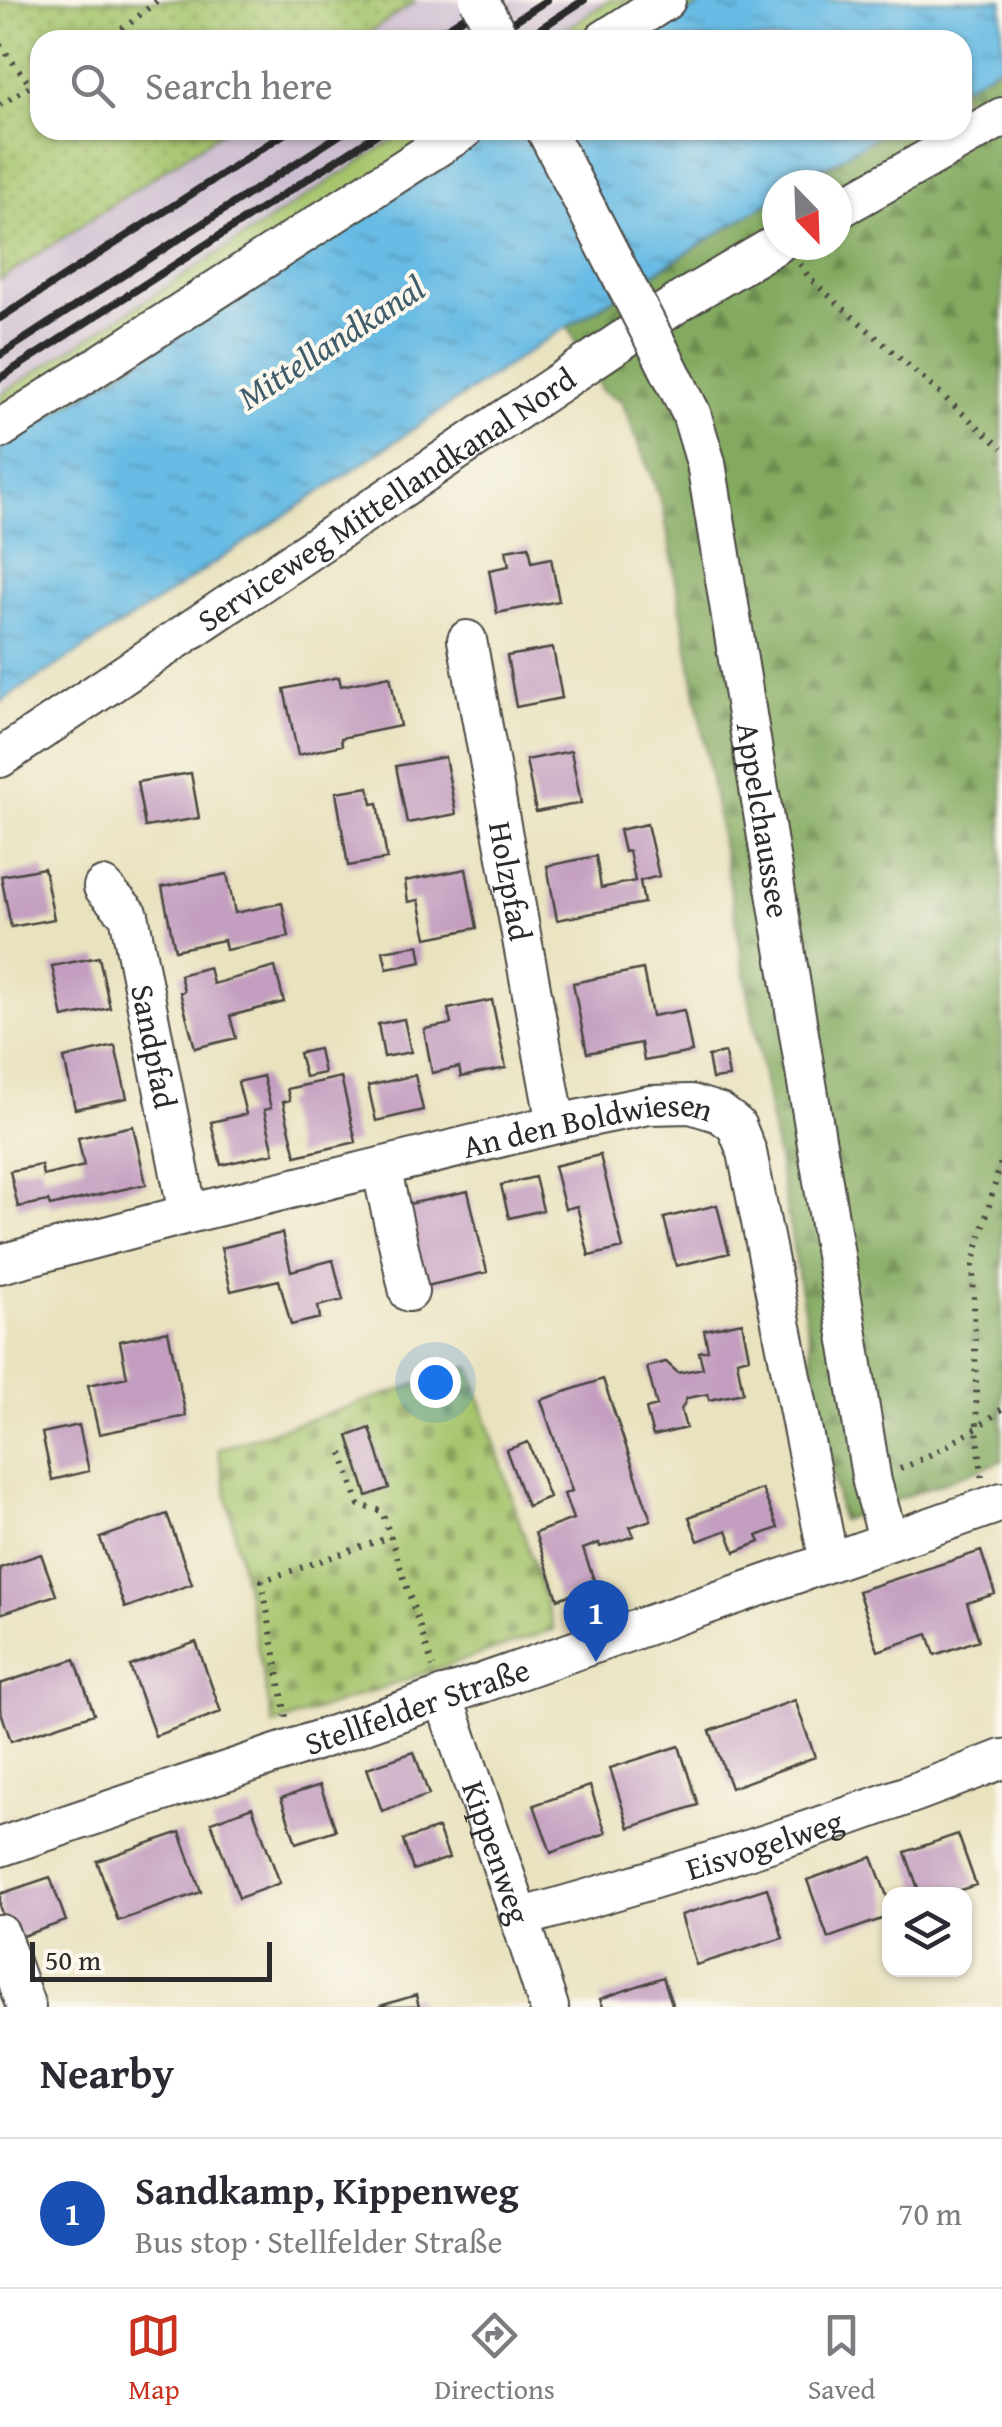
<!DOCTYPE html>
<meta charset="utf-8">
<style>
body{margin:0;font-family:"Gentium Book Plus",serif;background:#f7f7f7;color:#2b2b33}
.controls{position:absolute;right:30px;bottom:30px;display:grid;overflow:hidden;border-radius:20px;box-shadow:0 2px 8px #0004}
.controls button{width:90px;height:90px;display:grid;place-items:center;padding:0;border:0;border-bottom:2px solid #e1e1e2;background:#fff;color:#2b2b33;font:50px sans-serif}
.compass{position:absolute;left:762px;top:170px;width:90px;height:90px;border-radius:50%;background:#fff;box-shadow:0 2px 8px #0004;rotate:157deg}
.scale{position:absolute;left:30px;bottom:25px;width:242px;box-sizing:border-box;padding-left:10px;border:5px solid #2b2b2b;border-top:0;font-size:28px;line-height:35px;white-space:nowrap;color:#2b2b2b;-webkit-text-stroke:8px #fbf7ec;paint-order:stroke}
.you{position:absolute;left:435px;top:1382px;width:35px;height:35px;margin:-25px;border:8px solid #fff;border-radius:50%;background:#1a73e8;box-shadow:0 0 0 15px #1a73e833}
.badge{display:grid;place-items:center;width:65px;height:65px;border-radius:50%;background:#c8321e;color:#fff;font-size:32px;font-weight:700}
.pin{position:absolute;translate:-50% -82px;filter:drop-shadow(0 2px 5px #0008)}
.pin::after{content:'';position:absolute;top:52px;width:35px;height:30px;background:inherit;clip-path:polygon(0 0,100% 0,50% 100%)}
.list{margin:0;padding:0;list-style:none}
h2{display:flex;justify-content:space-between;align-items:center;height:130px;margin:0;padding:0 40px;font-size:42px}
h2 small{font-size:32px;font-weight:400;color:#7c7c81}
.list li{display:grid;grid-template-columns:65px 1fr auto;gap:30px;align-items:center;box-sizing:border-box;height:150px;padding:0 40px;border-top:2px solid #e1e1e2}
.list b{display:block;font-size:38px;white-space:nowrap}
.list p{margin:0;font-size:32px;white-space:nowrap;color:#7c7c81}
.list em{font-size:32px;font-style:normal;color:#7c7c81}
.icon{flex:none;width:55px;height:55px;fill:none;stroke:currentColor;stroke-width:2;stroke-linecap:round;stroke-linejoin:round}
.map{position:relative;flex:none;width:1002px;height:2007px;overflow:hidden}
.search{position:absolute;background:#fff;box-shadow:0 2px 8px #0004;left:30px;right:30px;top:30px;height:110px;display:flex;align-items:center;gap:25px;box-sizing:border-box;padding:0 35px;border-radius:30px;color:#7c7c81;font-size:38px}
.sheet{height:280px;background:#fff}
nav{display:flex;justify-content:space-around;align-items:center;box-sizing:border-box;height:140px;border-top:2px solid #e1e1e2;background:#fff;font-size:28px;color:#7c7c81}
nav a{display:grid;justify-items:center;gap:5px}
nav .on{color:#c8321e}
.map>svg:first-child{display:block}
.railway{fill:#cebed1}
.grass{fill:#a5c46c;stroke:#68784c;stroke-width:2.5}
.forest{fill:url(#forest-firs);stroke:#586a46;stroke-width:2.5}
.cemetery{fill:url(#cemetery-stones);stroke:#68784c;stroke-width:2.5}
.garden{fill:url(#garden-dots);stroke:#68784c;stroke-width:2.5}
.water{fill:url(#water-ripples);stroke:#4a7388;stroke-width:2.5}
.building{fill:#c39ec0}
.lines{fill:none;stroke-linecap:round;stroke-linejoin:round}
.minor-casing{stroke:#484641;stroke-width:42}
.path{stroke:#484641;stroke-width:6;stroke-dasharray:2.5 8;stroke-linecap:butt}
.minor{stroke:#fff;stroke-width:38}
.rail{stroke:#2b2b2b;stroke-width:8}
.minor-bridge-casing{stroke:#484641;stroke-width:42;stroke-linecap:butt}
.minor-bridge{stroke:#fff;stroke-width:38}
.labels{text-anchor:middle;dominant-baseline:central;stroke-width:8;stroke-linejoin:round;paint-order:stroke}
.street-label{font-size:32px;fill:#2b2b2b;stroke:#fbf7ec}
.water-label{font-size:35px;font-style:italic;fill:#405d6c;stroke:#fbf7ec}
</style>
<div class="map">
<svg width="1002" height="2007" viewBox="0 0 1002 2007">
<defs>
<pattern id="forest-firs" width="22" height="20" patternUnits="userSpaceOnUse" patternTransform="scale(2.5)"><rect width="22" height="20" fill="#84aa60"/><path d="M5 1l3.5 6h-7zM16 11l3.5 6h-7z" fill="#6c8b4f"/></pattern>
<pattern id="cemetery-stones" width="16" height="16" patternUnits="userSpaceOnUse" patternTransform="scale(2.5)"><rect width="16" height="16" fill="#a5c46c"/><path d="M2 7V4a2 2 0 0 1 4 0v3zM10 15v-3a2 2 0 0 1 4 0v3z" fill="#879f59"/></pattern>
<pattern id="garden-dots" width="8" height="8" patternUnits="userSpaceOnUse" patternTransform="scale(2.5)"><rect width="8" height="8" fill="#a5c46c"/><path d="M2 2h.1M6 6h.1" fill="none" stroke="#879f59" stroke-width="1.8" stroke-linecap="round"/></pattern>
<pattern id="water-ripples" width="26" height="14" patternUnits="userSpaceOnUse" patternTransform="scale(2.5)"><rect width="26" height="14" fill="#68bbe4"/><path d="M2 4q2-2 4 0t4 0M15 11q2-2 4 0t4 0" fill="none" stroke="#5698b9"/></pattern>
</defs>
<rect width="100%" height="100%" fill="#fbf7ec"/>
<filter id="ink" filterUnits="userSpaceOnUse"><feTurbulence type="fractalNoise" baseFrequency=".01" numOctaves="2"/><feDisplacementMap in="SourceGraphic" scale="20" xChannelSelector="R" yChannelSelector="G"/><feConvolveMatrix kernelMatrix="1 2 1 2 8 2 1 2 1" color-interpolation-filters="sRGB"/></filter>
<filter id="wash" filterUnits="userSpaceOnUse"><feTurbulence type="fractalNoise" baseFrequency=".0048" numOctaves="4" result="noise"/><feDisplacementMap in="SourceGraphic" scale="40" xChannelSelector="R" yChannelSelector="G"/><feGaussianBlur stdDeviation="2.25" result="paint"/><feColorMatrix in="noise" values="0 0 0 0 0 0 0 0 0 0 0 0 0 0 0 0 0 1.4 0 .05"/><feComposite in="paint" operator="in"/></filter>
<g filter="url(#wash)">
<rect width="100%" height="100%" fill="#e9e2bf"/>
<path class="railway" d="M418,0H610L548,40H358Z
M224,130H409L0,395V280Z"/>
<path class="grass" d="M610,0H709L644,40H548Z
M409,130H498L0,449V395Z"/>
<path class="forest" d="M1002,64V1461L841,1520L663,506L622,401L602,391L568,327L777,197V245H837V185H797L886,130H962V87Z"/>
<path class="cemetery" d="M470,1367L554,1629L273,1725L218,1449Z"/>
<path class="garden" d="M0,0H414L415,2L358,40H40V130H224L0,280Z"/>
<path class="water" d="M709,0H1002V64L962,87V40H644Z
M498,130H886L797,185H777V197L549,338L149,607L0,702V449Z"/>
<g id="blocks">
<path class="building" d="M529,546L532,562L551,558L559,601L497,613L489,570L509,566L506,550Z
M553,648L562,698L516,707L507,656Z
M390,676L400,726L341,738L342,745L298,755L284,689L339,677L341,686Z
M571,751L581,803L536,812L526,760Z
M445,757L456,814L407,823L396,766Z
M191,773L199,818L145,827L137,782Z
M369,787L372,804L378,803L387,859L348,866L336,792Z
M647,824L659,876L640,881L644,903L557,920L547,866L596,856L601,888L635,881L629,851L624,852L619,830Z
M44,868L54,919L11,927L1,876Z
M466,869L477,928L427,938L419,900L408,902L405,881Z
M227,874L235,913L282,903L289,937L226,950L224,940L175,950L162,887Z
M419,945L422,962L387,969L383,951Z
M99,957L110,1008L63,1018L52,966Z
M209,967L213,984L275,967L284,1002L230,1016L236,1038L195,1048L180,992L184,991L180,975Z
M643,969L652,1016L684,1010L692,1052L644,1061L641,1043L587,1053L573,983Z
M492,1000L506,1068L461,1077L459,1067L432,1073L424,1029L451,1024L448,1009Z
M404,1019L411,1052L384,1057L378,1024Z
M115,1046L127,1098L75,1109L64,1058Z
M319,1049L324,1073L305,1077L299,1053Z
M725,1053L729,1077L712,1079L708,1056Z
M415,1075L423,1110L376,1121L368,1086Z
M263,1076L271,1108L264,1110L274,1153L221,1165L211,1122L246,1114L238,1082Z
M341,1077L356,1142L296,1156L283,1102L290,1100L287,1089Z
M133,1126L146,1184L50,1206L48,1201L18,1207L10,1171L41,1165L43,1176L84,1166L78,1138Z
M600,1155L623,1248L589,1256L577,1206L565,1209L554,1166Z
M535,1177L543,1210L509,1218L501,1185Z
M468,1191L487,1272L418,1288L400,1206Z
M717,1205L729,1253L676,1266L664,1218Z
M282,1233L291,1271L333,1260L343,1300L318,1306L320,1318L291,1325L279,1280L231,1291L221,1248Z
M742,1322L749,1357L737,1360L743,1393L709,1400L708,1394L687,1398L681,1410L686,1428L653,1436L646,1409L657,1406L647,1367L666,1362L678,1373L703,1368L699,1352L708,1350L704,1330Z
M168,1331L186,1416L99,1434L88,1385L127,1377L120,1341Z
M603,1379L651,1520L630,1527L634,1536L600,1547L599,1543L583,1549L596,1586L558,1599L535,1533L573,1519L564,1494L572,1491L541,1400Z
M79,1425L89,1471L52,1480L42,1433Z
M370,1428L389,1488L367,1496L348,1436Z
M528,1442L549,1497L527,1506L506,1450Z
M762,1489L778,1528L757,1536L760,1542L735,1552L727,1530L698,1541L689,1517Z
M167,1514L192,1584L125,1608L100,1538Z
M981,1551L995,1594L967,1603L979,1640L935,1655L928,1634L878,1651L858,1591Z
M41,1554L56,1595L0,1614V1568Z
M196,1642L221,1712L155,1736L130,1666Z
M75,1659L94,1714L11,1741L0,1709V1684Z
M795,1700L815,1757L731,1788L710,1731Z
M679,1746L698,1805L629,1828L610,1768Z
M414,1752L429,1795L382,1811L367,1768Z
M320,1785L336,1830L296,1843L281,1798Z
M590,1786L606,1833L551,1853L534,1805Z
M252,1807L280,1883L239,1898L211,1822Z
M438,1828L449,1858L413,1870L403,1840Z
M180,1832L201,1892L118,1921L97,1861Z
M958,1834L976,1885L948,1894H920L905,1852Z
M872,1857L890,1904V1916L828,1938L807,1880Z
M50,1877L66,1921L11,1940L0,1908V1894Z
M767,1888L783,1938L696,1965L681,1915Z
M663,1977L673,2007H603L600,1999Z
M416,1995L419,2007H380V2006Z"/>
</g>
</g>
<g filter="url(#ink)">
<use href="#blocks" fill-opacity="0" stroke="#484641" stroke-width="2.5"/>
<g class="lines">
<g class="minor-casing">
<g id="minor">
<path d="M604,40L666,0"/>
<path d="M837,210L1002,117"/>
<path id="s1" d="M657,345L691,413L706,463L872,1482L889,1541"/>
<path d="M0,429L464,130"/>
<path id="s2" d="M467,640L556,1124"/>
<path id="s3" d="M0,758L618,343L687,297L777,244"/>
<path id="s4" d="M103,887L129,915L188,1214"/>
<path d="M381,1167L409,1292"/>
<path id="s5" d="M0,1264L188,1214L556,1124L649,1105L691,1104L720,1113L736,1125L747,1152L829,1562"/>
<path id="s6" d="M443,1696L520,1918L549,2007"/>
<path id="s7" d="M0,1847L333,1735L1002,1502"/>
<path id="s8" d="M520,1918C683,1872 845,1822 1002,1759"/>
<path d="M0,1934L26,2007"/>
</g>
</g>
<path class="path" d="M104,40L129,24L158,0
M0,45L31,86
M0,105L40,80
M800,264L810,279L1002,448
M342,1453L359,1505L382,1511L433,1667
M900,1469C937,1453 970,1434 1002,1409
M982,1477L977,1428L973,1265L1002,1158
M286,1717L262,1581L390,1537"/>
<use href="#minor" class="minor"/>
<path class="rail" d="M429,40L490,0
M485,40L547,0
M523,40L584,0
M0,318L290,130
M0,355L347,130
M0,378L383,130"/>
<g class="minor-bridge-casing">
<path id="minor-bridge" d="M479,0L500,40
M546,130L657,345"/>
</g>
<use href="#minor-bridge" class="minor-bridge"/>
</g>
</g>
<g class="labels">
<g class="street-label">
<text stroke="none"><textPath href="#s3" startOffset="465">Serviceweg Mittellandkanal Nord</textPath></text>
<text stroke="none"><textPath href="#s1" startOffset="490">Appelchaussee</textPath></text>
<text stroke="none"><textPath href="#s2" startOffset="245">Holzpfad</textPath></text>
<text stroke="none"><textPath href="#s4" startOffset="172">Sandpfad</textPath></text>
<text stroke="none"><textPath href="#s5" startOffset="605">An den Boldwiesen</textPath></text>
<text stroke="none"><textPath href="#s7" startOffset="440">Stellfelder Straße</textPath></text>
<text stroke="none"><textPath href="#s8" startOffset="255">Eisvogelweg</textPath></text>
<text stroke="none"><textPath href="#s6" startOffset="165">Kippenweg</textPath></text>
</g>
<g class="water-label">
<text transform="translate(331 342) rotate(-33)">Mittellandkanal</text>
</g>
</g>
</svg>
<div class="controls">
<button><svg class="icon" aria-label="layers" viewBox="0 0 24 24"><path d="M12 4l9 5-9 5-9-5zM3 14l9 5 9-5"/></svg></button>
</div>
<svg class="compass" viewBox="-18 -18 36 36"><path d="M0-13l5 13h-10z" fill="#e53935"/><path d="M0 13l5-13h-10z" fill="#7c7c81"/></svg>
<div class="scale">50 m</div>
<div class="you"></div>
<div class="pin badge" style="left:596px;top:1662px;background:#1a4fb4">1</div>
<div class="search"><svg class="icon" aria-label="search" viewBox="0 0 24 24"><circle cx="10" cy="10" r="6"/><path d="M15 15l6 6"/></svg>Search here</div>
</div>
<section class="sheet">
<h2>Nearby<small></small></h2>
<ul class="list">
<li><span class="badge" style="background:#1a4fb4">1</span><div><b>Sandkamp, Kippenweg</b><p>Bus stop · Stellfelder Straße</p></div><em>70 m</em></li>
</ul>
</section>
<nav>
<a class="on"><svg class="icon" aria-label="map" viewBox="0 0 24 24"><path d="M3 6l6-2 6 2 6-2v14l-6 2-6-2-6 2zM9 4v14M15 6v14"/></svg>Map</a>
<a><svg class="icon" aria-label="directions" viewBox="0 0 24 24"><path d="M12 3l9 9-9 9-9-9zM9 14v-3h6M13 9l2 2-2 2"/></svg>Directions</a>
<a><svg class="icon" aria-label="saved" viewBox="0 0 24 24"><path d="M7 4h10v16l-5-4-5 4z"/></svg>Saved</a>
</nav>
